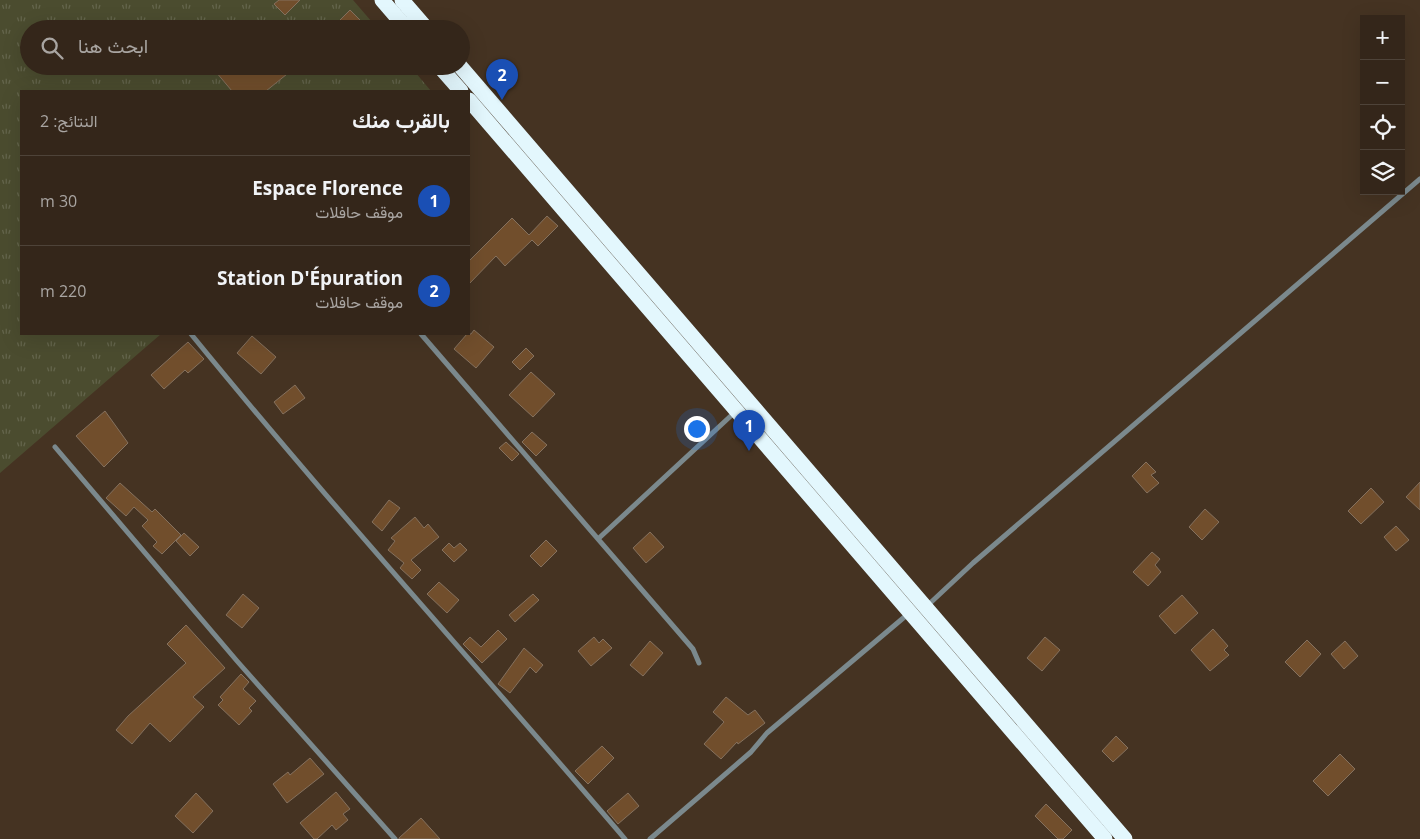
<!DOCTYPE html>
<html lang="ar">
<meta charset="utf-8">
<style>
body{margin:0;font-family:"Open Sans",Vazirmatn,sans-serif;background:#3c2e23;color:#f1f3f6;direction:rtl}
.controls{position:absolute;right:15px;top:15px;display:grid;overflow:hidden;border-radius:0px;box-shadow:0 5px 20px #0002}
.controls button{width:45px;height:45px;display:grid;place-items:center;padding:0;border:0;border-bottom:1px solid #4e4339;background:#34261a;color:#f1f3f6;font:25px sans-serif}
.you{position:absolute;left:696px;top:428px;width:18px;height:18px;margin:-12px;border:4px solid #fff;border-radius:50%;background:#1a73e8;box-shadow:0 0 0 8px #1a73e833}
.badge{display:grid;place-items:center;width:32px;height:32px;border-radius:50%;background:#2dd5ab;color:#fff;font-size:16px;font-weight:700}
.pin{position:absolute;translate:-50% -41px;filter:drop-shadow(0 1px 2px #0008)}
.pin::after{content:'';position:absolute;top:26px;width:18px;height:15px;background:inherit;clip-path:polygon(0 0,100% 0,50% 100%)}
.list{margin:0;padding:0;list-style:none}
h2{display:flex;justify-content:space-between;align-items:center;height:65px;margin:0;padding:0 20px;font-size:21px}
h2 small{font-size:16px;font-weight:400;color:#a9a5a2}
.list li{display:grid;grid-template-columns:32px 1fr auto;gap:15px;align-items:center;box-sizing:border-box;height:90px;padding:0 20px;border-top:1px solid #4e4339}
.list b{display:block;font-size:19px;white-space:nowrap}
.list p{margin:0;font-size:16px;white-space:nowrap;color:#a9a5a2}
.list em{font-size:16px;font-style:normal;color:#a9a5a2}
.icon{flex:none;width:28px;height:28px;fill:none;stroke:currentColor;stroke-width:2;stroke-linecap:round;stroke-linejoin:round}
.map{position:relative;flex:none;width:1420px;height:839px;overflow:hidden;direction:ltr}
.search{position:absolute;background:#34261a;box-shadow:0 5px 20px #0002;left:20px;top:20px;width:450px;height:55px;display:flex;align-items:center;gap:12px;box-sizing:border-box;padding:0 18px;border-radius:28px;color:#a9a5a2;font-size:19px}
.panel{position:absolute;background:#34261a;box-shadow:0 5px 20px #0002;left:20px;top:90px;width:450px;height:245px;border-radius:0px;direction:rtl}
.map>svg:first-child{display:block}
.grass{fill:url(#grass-tufts)}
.building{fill:#714e2c;stroke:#85715e}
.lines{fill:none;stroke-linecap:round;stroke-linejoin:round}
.street{stroke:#7b898d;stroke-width:5}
.highway{stroke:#e3f7fd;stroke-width:15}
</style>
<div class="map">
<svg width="1420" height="839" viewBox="0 0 1420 839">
<defs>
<pattern id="grass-tufts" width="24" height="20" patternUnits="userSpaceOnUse" patternTransform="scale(1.25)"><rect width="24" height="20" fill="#4b4c2f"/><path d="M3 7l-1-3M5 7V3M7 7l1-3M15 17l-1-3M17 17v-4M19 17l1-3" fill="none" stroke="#64654c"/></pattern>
</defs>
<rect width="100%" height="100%" fill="#453322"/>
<path class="grass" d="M0,0H353L378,29H29V66H410L431,91H21V334H161L0,473Z"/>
<path class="building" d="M279,0H300L285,15L274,4Z
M350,10L361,21L353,29H331Z
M223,66H297L266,91H232L216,72Z
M547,216L558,226L538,246L532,240L505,266L496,256L469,284V261L512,218L529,235Z
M474,330L494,347L476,368L454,349L467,334H471Z
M252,336L276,357L261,374L237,353Z
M188,342L204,359L188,373L185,370L164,389L151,375Z
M526,348L534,356L520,370L512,362Z
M531,372L555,394L533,417L509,395Z
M295,385L305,398L283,414L274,402Z
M105,411L128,443L104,467L76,436Z
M532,432L547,445L536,456L522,442Z
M506,442L519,454L512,461L499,448Z
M1146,462L1156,472L1151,475L1159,483L1147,493L1132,476Z
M1420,482V510L1406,497Z
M120,483L152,512L155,509L181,535L162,554L153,546L157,542L142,526L148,520L134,507L126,516L106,498Z
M1371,488L1384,502L1361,524L1348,511Z
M389,500L400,508L382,531L372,522Z
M1205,509L1219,522L1202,540L1189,527Z
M415,517L424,528L428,524L439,537L411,560L421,570L412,579L400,568L404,563L388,550L395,541L391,538Z
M1396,526L1409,540L1396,551L1384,537Z
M650,532L664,547L646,563L633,548Z
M184,533L199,547L190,556L176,541Z
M546,540L557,551L541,567L530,556Z
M449,543L454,548L460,543L467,550L454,562L442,550Z
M1152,552L1160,559L1155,565L1161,572L1148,586L1133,572Z
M439,582L459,600L447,613L427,594Z
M243,594L259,608L242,628L226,615Z
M533,594L539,600L515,622L509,615Z
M1182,595L1198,613L1175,634L1159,616Z
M186,625L225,668L193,697L204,707L170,742L150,723L132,744L116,730L128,716L186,663L167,644Z
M1213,629L1228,646L1224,650L1229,655L1210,671L1191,650Z
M498,630L507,639L482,663L463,644L470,637L481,647Z
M594,637L599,643L603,639L612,648L591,666L578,651Z
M1045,637L1060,650L1042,671L1027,658Z
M1307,640L1321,654L1300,677L1285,662Z
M650,641L663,653L643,676L630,665Z
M1345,641L1358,656L1344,669L1331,654Z
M524,648L543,665L536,673L530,667L510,693L498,684Z
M241,674L249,682L243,689L256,701L249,708L252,711L239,725L218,705L223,700L220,697Z
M726,697L748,715L755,710L765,723L738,744L737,742L721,759L704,744L724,722L713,712Z
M1116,736L1128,748L1113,762L1102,751Z
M602,746L614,758L588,784L575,771Z
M1340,754L1355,769L1328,796L1313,781Z
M310,758L324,774L287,803L273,784L288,772L290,775Z
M336,792L350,809L343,814L348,820L336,830L332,825L317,839H314L300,823Z
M196,793L213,811L193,833L175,816Z
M628,793L639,806L618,824L607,811Z
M1046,804L1072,830L1063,839H1058L1035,816Z
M421,818L440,839H399V838Z"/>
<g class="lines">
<path class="street" d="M191,334C331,506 481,670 625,839
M421,334L693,649L699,663
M55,447L237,661L395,839
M598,539L735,412
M927,606L973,563L1420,179
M650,839L751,752L767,733L908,614"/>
<path class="highway" d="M382,0L407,29
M402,0L427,29
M439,66L461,91
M460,66L1125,839
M469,100L1105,839"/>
</g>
</svg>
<div class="controls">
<button>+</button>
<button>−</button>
<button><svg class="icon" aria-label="locate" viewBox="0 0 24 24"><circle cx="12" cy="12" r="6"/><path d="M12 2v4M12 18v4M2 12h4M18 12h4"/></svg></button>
<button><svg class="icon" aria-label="layers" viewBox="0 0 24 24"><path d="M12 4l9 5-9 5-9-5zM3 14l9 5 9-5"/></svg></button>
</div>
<div class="you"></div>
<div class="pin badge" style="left:749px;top:451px;background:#1a4fb4">1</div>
<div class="pin badge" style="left:502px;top:100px;background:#1a4fb4">2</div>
<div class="search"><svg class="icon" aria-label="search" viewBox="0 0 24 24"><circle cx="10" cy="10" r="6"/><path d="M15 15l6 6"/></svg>ابحث هنا</div>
<section class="panel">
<h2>بالقرب منك<small>النتائج: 2</small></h2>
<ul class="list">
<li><span class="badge" style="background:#1a4fb4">1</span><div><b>Espace Florence</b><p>موقف حافلات</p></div><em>30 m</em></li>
<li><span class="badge" style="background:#1a4fb4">2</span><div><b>Station D'Épuration</b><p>موقف حافلات</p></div><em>220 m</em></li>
</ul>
</section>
</div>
